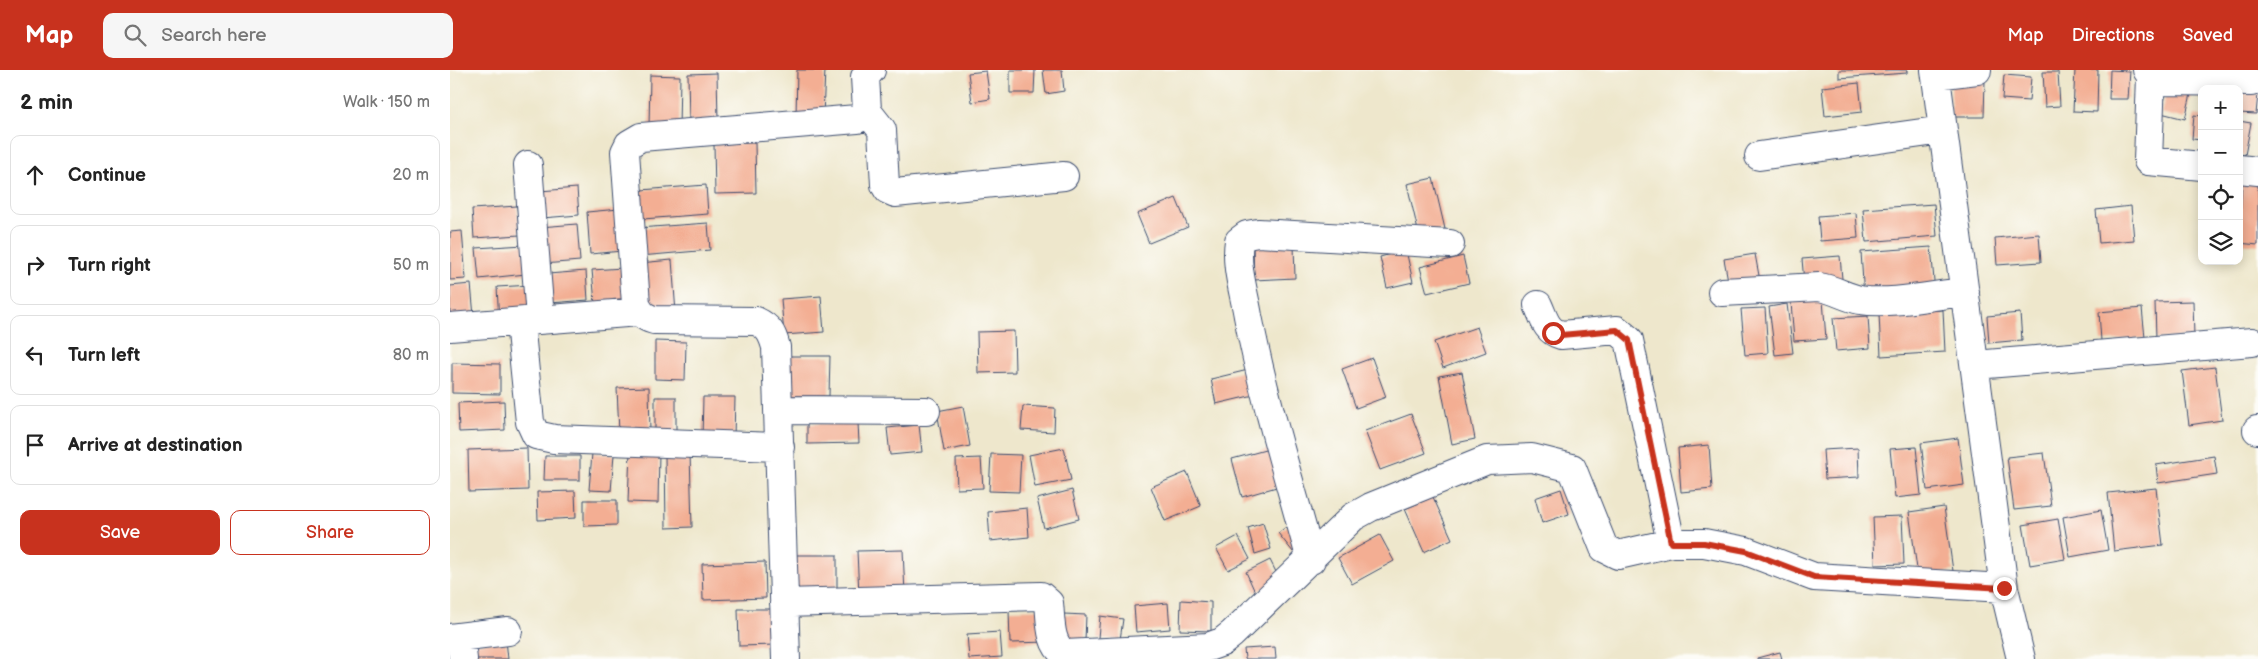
<!DOCTYPE html>
<meta charset="utf-8">
<style>
body{margin:0;font-family:"Balsamiq Sans",sans-serif;background:#f6f6f6;color:#222}
.controls{position:absolute;right:15px;top:15px;display:grid;overflow:hidden;border-radius:10px;box-shadow:0 2px 12px #0003}
.controls button{width:45px;height:45px;display:grid;place-items:center;padding:0;border:0;border-bottom:1px solid #e0e0e0;background:#fff;color:#222;font:25px sans-serif}
.stop{position:absolute;width:15px;height:15px;margin:-11px;border:4px solid #c8321e;border-radius:50%;background:#fff}
.stop.end{background:#c8321e;border-color:#fff;box-shadow:0 1px 5px #0008}
.list{margin:0;padding:0;list-style:none}
h2{display:flex;justify-content:space-between;align-items:center;height:65px;margin:0;padding:0 20px;font-size:21px}
h2 small{font-size:16px;font-weight:400;color:#767676}
.list li{display:grid;grid-template-columns:32px 1fr auto;gap:15px;align-items:center;box-sizing:border-box;height:80px;margin:0 10px 10px;padding:0 10px;border:1px solid #e0e0e0;border-radius:10px}
.list b{display:block;font-size:19px;white-space:nowrap}
.list em{font-size:16px;font-style:normal;color:#767676}
.actions{display:flex;gap:10px;padding:15px 20px}
.actions a{flex:1;padding:11px 0;border:1px solid #c8321e;border-radius:10px;text-align:center;font-size:18px;color:#c8321e}
.actions .main{background:#c8321e;color:#fff}
.icon{flex:none;width:28px;height:28px;fill:none;stroke:currentColor;stroke-width:2;stroke-linecap:round;stroke-linejoin:round}
.map{position:relative;flex:none;width:1808px;height:589px;overflow:hidden}
header{display:flex;align-items:center;gap:30px;box-sizing:border-box;height:70px;padding:0 25px;background:#c8321e;color:#fff}
header strong{font-size:24px}
nav{display:flex;gap:28px;margin-inline-start:auto;font-size:18px}
.search{width:350px;height:45px;background:#f6f6f6;display:flex;align-items:center;gap:12px;box-sizing:border-box;padding:0 18px;border-radius:10px;color:#767676;font-size:19px}
main{display:flex}
aside{flex:1;background:#fff}
.map>svg:first-child{display:block}
.building{fill:#f3ae93}
.lines{fill:none;stroke-linecap:round;stroke-linejoin:round}
.minor-casing{stroke:#3b4b6e;stroke-width:30}
.minor{stroke:#fff;stroke-width:28}
.route{stroke:#c8321e;stroke-width:6}
</style>
<header>
<strong>Map</strong>
<div class="search"><svg class="icon" aria-label="search" viewBox="0 0 24 24"><circle cx="10" cy="10" r="6"/><path d="M15 15l6 6"/></svg>Search here</div>
<nav><a>Map</a><a>Directions</a><a>Saved</a></nav>
</header>
<main>
<aside>
<h2>2 min<small>Walk · 150 m</small></h2>
<ul class="list">
<li><svg class="icon" aria-label="ahead" viewBox="0 0 24 24"><path d="M12 20V5M6 11l6-6 6 6"/></svg><div><b>Continue</b></div><em>20 m</em></li>
<li><svg class="icon" aria-label="right" viewBox="0 0 24 24"><path d="M7 20v-9h11M14 6l5 5-5 5"/></svg><div><b>Turn right</b></div><em>50 m</em></li>
<li><svg class="icon" aria-label="left" viewBox="0 0 24 24"><path d="M17 20v-9H6M10 6l-5 5 5 5"/></svg><div><b>Turn left</b></div><em>80 m</em></li>
<li><svg class="icon" aria-label="arrive" viewBox="0 0 24 24"><path d="M6 21V4h12l-3 4 3 4H6"/></svg><div><b>Arrive at destination</b></div></li>
</ul>
<div class="actions"><a class="main">Save</a><a>Share</a></div>
</aside>
<div class="map">
<svg width="1808" height="589" viewBox="0 0 1808 589">
<rect width="100%" height="100%" fill="#fdfcf7"/>
<filter id="ink" filterUnits="userSpaceOnUse"><feTurbulence type="fractalNoise" baseFrequency=".02" numOctaves="2"/><feDisplacementMap in="SourceGraphic" scale="10" xChannelSelector="R" yChannelSelector="G"/><feConvolveMatrix kernelMatrix="1 2 1 2 8 2 1 2 1" color-interpolation-filters="sRGB"/></filter>
<filter id="wash" filterUnits="userSpaceOnUse"><feTurbulence type="fractalNoise" baseFrequency=".0096" numOctaves="4" result="noise"/><feDisplacementMap in="SourceGraphic" scale="20" xChannelSelector="R" yChannelSelector="G"/><feGaussianBlur stdDeviation="1.12" result="paint"/><feColorMatrix in="noise" values="0 0 0 0 0 0 0 0 0 0 0 0 0 0 0 0 0 1.4 0 .05"/><feComposite in="paint" operator="in"/></filter>
<g filter="url(#wash)">
<rect width="100%" height="100%" fill="#eee7cc"/>
<g id="blocks">
<path class="building" d="M347,0H375L373,46H346Z
M560,0H585L584,23H560Z
M593,0H612L614,21L596,24Z
M1389,0H1457V3L1389,8Z
M1625,0H1648L1647,42L1623,41Z
M1660,0L1680,1L1678,29H1659Z
M536,1L540,29L522,32L518,3Z
M1593,2H1608L1610,36L1595,37Z
M267,3L268,51L239,52L238,4Z
M200,5L230,6L229,59L199,58Z
M1554,5L1581,7L1579,31L1552,29Z
M1501,10H1535L1534,47H1501Z
M1409,13L1412,42L1375,46L1372,17Z
M1718,17L1741,24L1735,49L1711,43Z
M1789,23L1808,24L1806,44L1789,43Z
M1744,45L1752,46V70L1742,69Z
M1789,51L1801,53L1795,85L1789,84Z
M305,73L306,123L265,124L264,74Z
M983,108L995,159L969,165L957,114Z
M1792,111L1808,113V175L1789,173Z
M256,115L258,144L193,149L191,120Z
M127,118L129,145L92,148L90,121Z
M726,128L738,157L699,173L687,144Z
M1484,134L1487,166L1416,172L1413,139Z
M67,136L70,165L24,168L22,139Z
M1681,136L1684,170L1649,173L1646,140Z
M169,139L172,181L140,184L137,142Z
M1406,143L1408,168L1370,171L1368,146Z
M258,153L260,180L190,186L188,158Z
M127,154L130,191L93,194L90,157Z
M12,161L16,209L0,210V162Z
M1589,164L1591,192L1547,195L1545,168Z
M74,175L76,204L29,209L26,178Z
M844,175L845,208L804,210L803,176Z
M1481,177L1485,222L1414,228L1411,182Z
M956,180L963,212L937,218L930,187Z
M1305,184L1310,211L1279,216L1274,189Z
M1013,186L1019,213L977,223L970,197Z
M1390,186L1392,209L1354,212L1352,189Z
M222,190L226,243L193,246L189,193Z
M173,198L177,242L146,244L142,200Z
M136,201L138,230L100,233L98,204Z
M21,214L24,246L0,248V216Z
M82,215L84,248L49,251L47,217Z
M371,226L374,262L334,265L331,229Z
M1373,230L1376,269L1344,271L1341,232Z
M1743,231L1744,267L1706,269L1705,232Z
M1337,234L1343,283L1325,285L1319,237Z
M1315,238L1318,283L1295,285L1291,239Z
M1692,238L1695,268L1651,271L1649,242Z
M1493,240L1495,282L1431,286L1429,244Z
M1570,243L1572,270L1539,273L1537,246Z
M1418,246L1420,278L1386,281L1383,248Z
M1027,257L1036,282L993,298L984,272Z
M564,261L565,302L528,303L527,262Z
M205,271L236,272L235,310L205,309Z
M338,286H380L379,326H337Z
M922,288L936,327L906,338L892,299Z
M2,293L50,294V324L2,323Z
M1765,297L1772,350L1739,355L1732,301Z
M798,300L804,325L766,334L761,309Z
M1012,302L1025,369L1002,374L989,306Z
M199,317L200,362L169,363L167,318Z
M205,327H226V372H205Z
M253,327H285L284,368H252Z
M54,331L55,360L9,362L8,333Z
M513,336L520,376L494,381L487,341Z
M573,336L605,338L604,362L571,360Z
M961,344L976,383L930,400L915,361Z
M408,353L409,373L357,374V354Z
M469,355L472,382L440,385L437,358Z
M1508,368L1514,415L1477,420L1471,373Z
M1259,375L1262,419L1231,422L1228,378Z
M1466,377L1471,425L1445,428L1440,379Z
M77,378L78,420L19,422L18,380Z
M614,378L621,410L585,417L579,385Z
M1408,378L1409,407L1375,409L1373,380Z
M819,379L830,416L792,427L782,389Z
M180,381L209,382L208,433L178,432Z
M142,383L164,385L161,421L139,420Z
M240,383L242,457L216,458L215,384Z
M1594,383L1601,436L1564,440L1557,387Z
M541,384L571,385L569,422L539,421Z
M95,386H130V410H94Z
M1764,386L1767,404L1708,413L1706,395Z
M531,388L533,418L507,419L506,389Z
M737,402L751,436L715,451L701,417Z
M1706,418L1713,475L1664,481L1658,423Z
M1111,419L1119,444L1092,453L1085,428Z
M622,420L629,449L594,458L587,429Z
M125,421L126,448L88,450L87,422Z
M983,427L1002,469L974,482L955,439Z
M134,430H167V455L134,456Z
M1494,437L1503,501L1468,506L1459,442Z
M577,438L579,467L540,471L538,442Z
M1651,440L1658,480L1620,487L1613,447Z
M1452,446L1454,494L1425,495L1423,447Z
M1608,449L1615,489L1580,495L1573,455Z
M844,451L847,487L828,463Z
M813,453L821,479L805,484L798,458Z
M930,465L944,491L902,514L888,488Z
M788,466L800,489L778,500L766,478Z
M453,480L455,524L409,525L407,481Z
M341,485H387V523H341Z
M820,490L830,510L805,522L796,502Z
M315,492L316,528L253,530L252,494Z
M731,530L761,532V561L730,560Z
M718,533L720,559L686,562L684,536Z
M288,539H326V575L289,576Z
M599,539L600,572L560,573L559,540Z
M614,544L636,545L635,571H613Z
M650,546L673,549L670,570L648,568Z
M550,562L552,587L519,589L517,564Z
M56,570L58,589H22L21,574Z
M825,577L826,589H795L794,579Z
M1330,582L1332,589H1307V588Z"/>
</g>
</g>
<g filter="url(#ink)">
<use href="#blocks" fill-opacity="0" stroke="#3b4b6e" stroke-width="1"/>
<g class="lines">
<g class="minor-casing">
<path id="minor" d="M1485,0L1554,518L1571,589
M1697,0L1701,6L1711,11L1801,12
M1486,5L1527,0
M1701,6L1698,91L1752,96
M417,41L432,60L435,115L438,120L445,123L614,106
M1309,86L1493,60
M78,95L90,248
M1789,99L1808,101
M1272,222L1369,217C1384,219 1395,227 1410,230C1441,235 1483,225 1515,222
M1088,235C1094,248 1096,261 1111,265L1167,260L1179,270L1221,473
M70,252L80,352L86,365L104,369L330,377
M0,257L189,242
M1525,295L1802,272
M328,340L476,341
M1807,360H1808
M861,490C839,409 814,329 798,246C794,222 785,196 789,171L797,165L808,163L1000,174
M334,533L591,526L599,533C601,550 599,574 615,584L758,577L772,572L782,564L903,447L921,437L1037,390L1082,388L1122,398L1154,478L1168,485L1221,473H1254L1296,481L1364,507L1554,518
M10,567L13,589
M0,568L58,561
M336,589L326,277C322,263 319,257 306,251L204,250C194,247 190,244 186,234L175,82L179,74L191,67L407,49L412,47L417,40L415,7L421,0"/>
</g>
<use href="#minor" class="minor"/>
</g>
</g>
<g class="lines" filter="url(#ink)">
<path class="route" d="M1103,263L1111,265L1167,260L1179,270L1221,473H1254L1296,481L1364,507L1554,518"/>
</g>
</svg>
<div class="controls">
<button>+</button>
<button>−</button>
<button><svg class="icon" aria-label="locate" viewBox="0 0 24 24"><circle cx="12" cy="12" r="6"/><path d="M12 2v4M12 18v4M2 12h4M18 12h4"/></svg></button>
<button><svg class="icon" aria-label="layers" viewBox="0 0 24 24"><path d="M12 4l9 5-9 5-9-5zM3 14l9 5 9-5"/></svg></button>
</div>
<div class="stop" style="left:1103px;top:263px"></div>
<div class="stop end" style="left:1554px;top:518px"></div>
</div>
</main>
